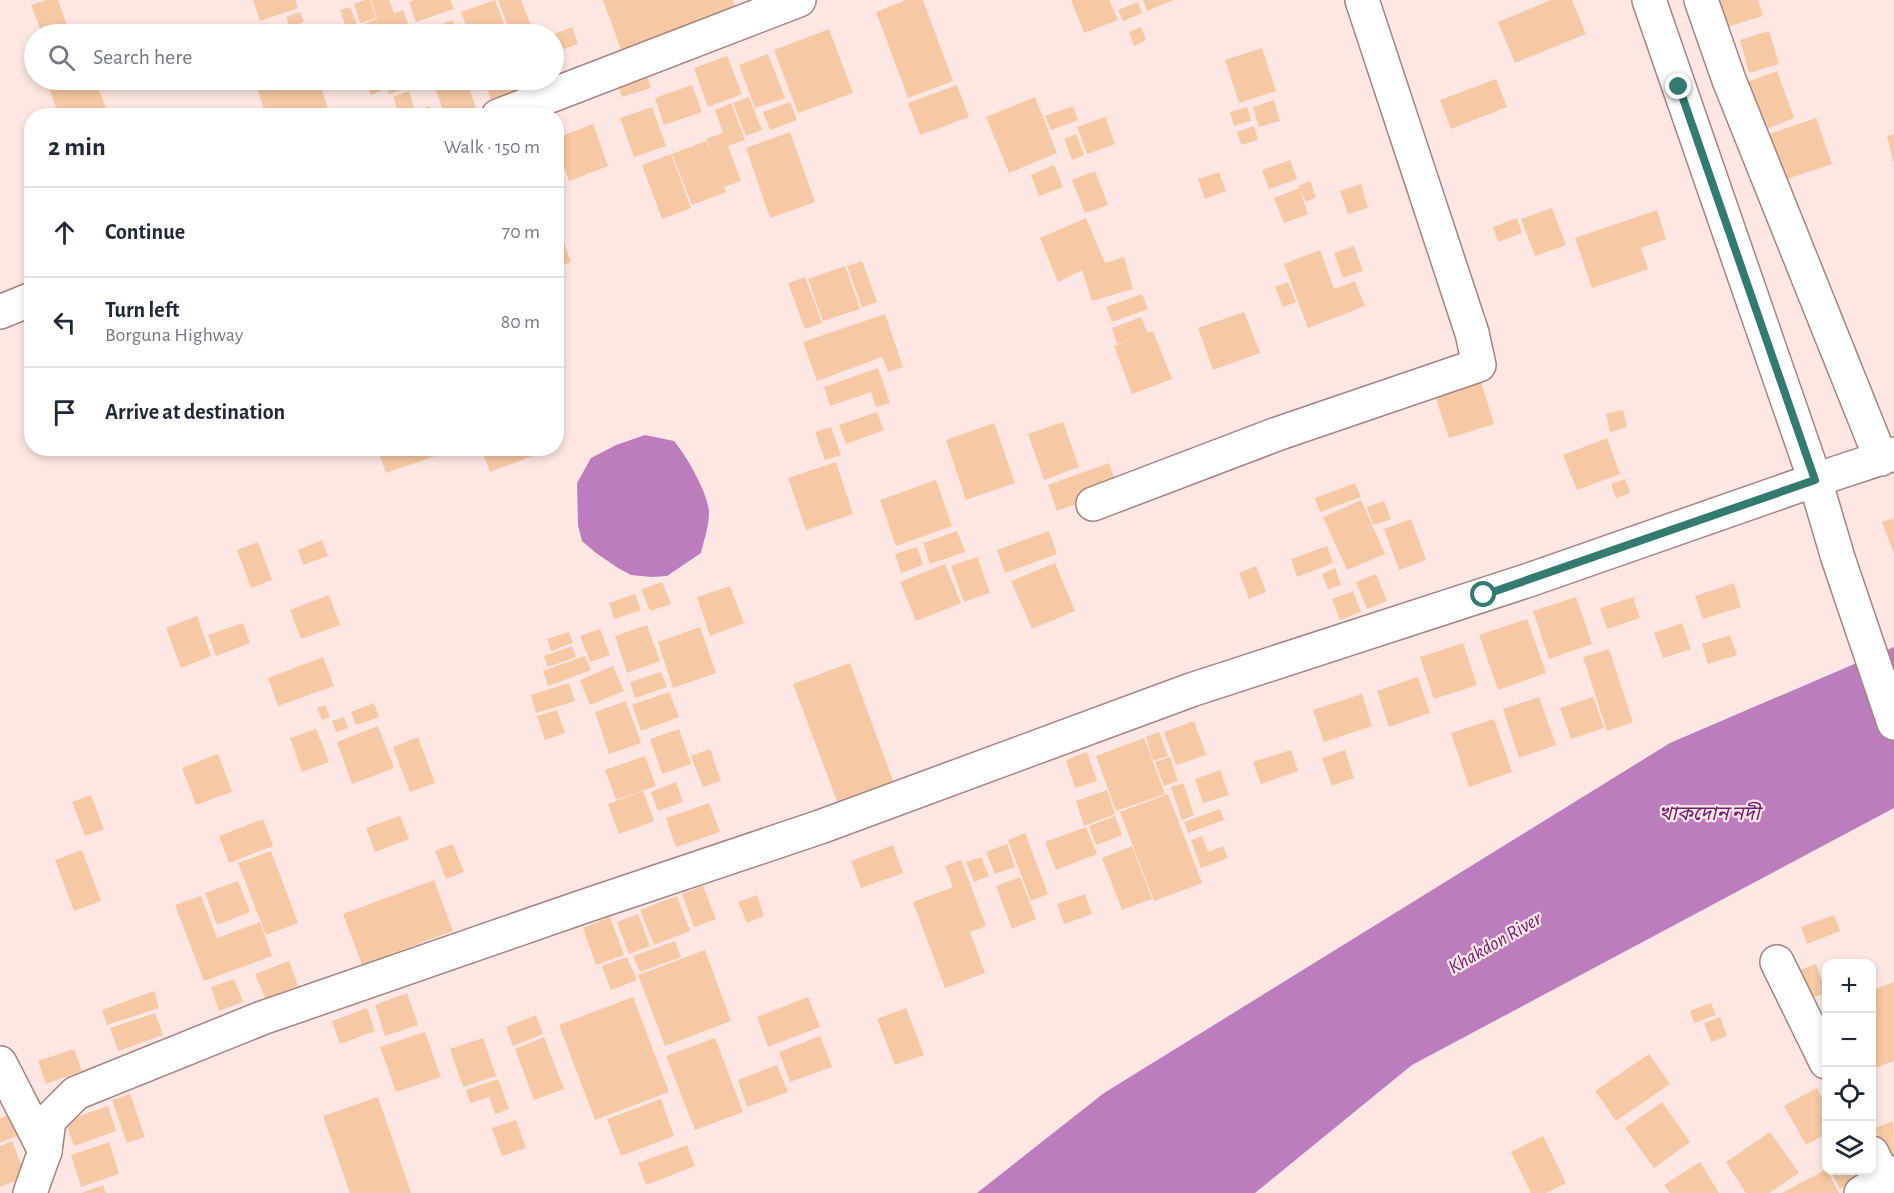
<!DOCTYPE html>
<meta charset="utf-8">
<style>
body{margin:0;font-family:"Alegreya Sans","Noto Sans Bengali",sans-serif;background:#f2f2f3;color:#1f2937}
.controls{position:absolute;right:18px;bottom:18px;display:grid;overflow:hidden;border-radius:12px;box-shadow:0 3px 9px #0003}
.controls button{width:54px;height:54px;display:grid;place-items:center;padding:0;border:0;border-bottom:2px solid #e0e1e3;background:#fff;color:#1f2937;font:30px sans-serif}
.stop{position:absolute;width:18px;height:18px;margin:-14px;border:4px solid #337a73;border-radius:50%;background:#fff}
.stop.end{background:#337a73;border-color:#fff;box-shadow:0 2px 6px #0008}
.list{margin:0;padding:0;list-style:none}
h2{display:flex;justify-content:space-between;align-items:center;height:78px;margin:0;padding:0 24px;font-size:26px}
h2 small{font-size:20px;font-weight:400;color:#747a83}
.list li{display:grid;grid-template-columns:39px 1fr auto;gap:18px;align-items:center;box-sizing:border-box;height:90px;padding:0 24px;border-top:2px solid #e0e1e3}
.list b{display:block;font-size:22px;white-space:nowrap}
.list p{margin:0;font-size:20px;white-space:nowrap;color:#747a83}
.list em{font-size:20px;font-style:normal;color:#747a83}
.icon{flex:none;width:33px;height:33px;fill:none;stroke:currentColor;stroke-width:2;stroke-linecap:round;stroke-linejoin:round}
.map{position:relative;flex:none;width:1894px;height:1193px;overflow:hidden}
.search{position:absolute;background:#fff;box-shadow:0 3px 9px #0003;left:24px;top:24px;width:540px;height:66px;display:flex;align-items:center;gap:15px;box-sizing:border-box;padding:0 21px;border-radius:33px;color:#747a83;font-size:22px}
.panel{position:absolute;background:#fff;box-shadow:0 3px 9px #0003;left:24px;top:108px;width:540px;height:348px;border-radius:24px}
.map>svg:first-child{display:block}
.water{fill:#bd7cbe}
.building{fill:#f6c8a3}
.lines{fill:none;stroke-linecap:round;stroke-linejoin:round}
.street-casing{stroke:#a7837e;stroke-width:36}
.secondary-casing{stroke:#a7837e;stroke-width:36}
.street{stroke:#fff;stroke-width:33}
.secondary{stroke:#fff;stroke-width:33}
.route{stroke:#337a73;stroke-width:8}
.labels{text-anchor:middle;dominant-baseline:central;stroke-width:4.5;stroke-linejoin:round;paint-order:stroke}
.water-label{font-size:20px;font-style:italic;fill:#6f2072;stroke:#fee7e3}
</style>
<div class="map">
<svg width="1894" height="1193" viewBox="0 0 1894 1193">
<rect width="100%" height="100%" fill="#fee7e3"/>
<path class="water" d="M645,435L674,441C686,455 708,493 709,512C709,526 704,540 701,553L667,576L652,577L631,575L618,568L596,553L582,541L578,525L577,483L591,458L616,445Z
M1894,647V808L1412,1065L1255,1193H977L1104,1093L1670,743Z"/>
<path class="building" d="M46,0H58L70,34H42L31,5Z
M253,0H295L298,8L260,21Z
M365,0H370L376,18L360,23L354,4Z
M371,0H389L394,13L403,10L412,34H365L362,25L377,19Z
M414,0H450L454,9L416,22L409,2Z
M495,0L508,34H469L461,12Z
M498,0H521L534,34H511Z
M603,0H733L744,29L644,66L651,88L622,97L614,74L628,69Z
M906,0H923L953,81L908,98L876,12Z
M1071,0H1109L1118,20L1084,33Z
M1143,0H1173L1147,11Z
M1551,0H1572L1586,34L1515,63L1498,22Z
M1708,0H1758L1763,16L1717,30Z
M1138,2L1142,13L1123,21L1118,10Z
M350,7L358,27L347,30L340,10Z
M300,12L304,22L290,27L286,17Z
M453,20L458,34H415Z
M572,27L578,44L558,51L554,34Z
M1141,27L1146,40L1134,46L1129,32Z
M829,29L853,93L798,113L774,50Z
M1769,31L1779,64L1749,73L1740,40Z
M1262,48L1276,91L1239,103L1225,60Z
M768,54L785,98L755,108L739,65Z
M727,56L742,94L708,107L694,68Z
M1777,71L1794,118L1764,130L1747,82Z
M1496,79L1507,107L1451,129L1440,100Z
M46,80H95L109,116H59Z
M284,80H319L330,116H266L257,88Z
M365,80H382L385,89L371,95Z
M384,80H422V82L389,94Z
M459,80H466L479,116H445L435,88Z
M484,80H523L530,100L496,113Z
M692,85L702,112L664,125L655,98Z
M957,85L969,117L920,135L908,103Z
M409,91L414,108L399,113L393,97Z
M749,97L762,130L746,136L733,103Z
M1035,97L1057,153L1009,173L986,117Z
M1274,100L1280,121L1259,127L1253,107Z
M790,102L797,120L770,130L763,112Z
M731,103L745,140L728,146L741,181L724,187L726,192L692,205L672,154L706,141L718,169L706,139L723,133L715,110Z
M429,106L432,116H404V115Z
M1073,106L1078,120L1051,130L1045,116Z
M652,107L666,146L634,157L620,118Z
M1247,107L1251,121L1234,126L1230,112Z
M1105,117L1115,144L1087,154L1077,127Z
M1816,118L1832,164L1778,182L1763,136Z
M593,124L608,166L569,181L556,146V138Z
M1254,126L1258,140L1241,145L1237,132Z
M790,132L815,202L770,218L746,148Z
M1076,134L1084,155L1072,160L1064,139Z
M1894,134V162H1893L1887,136Z
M671,154L691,208L662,219L642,165Z
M1290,160L1297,179L1269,189L1262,170Z
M1054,165L1063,187L1039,196L1031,175Z
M1095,171L1108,205L1085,213L1072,180Z
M1219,172L1226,191L1205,199L1198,179Z
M1310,181L1316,197L1306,202L1298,186Z
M1361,184L1368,208L1348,214L1340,191Z
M1299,188L1308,214L1284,223L1274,198Z
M1552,208L1566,245L1535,256L1521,219Z
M1657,210L1666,239L1641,248L1648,269L1592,288L1575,238Z
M1086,218L1105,263L1124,257L1133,289L1092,301L1082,270L1058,282L1040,238Z
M1517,218L1522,233L1498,242L1493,227Z
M556,219L571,262L556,267Z
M1354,246L1363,271L1343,278L1334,253Z
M1320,250L1334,289L1355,281L1365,306L1308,328L1284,264Z
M862,261L877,302L862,307L847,266Z
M845,266L860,309L823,321L808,279Z
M805,277L822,323L805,329L788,283Z
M1288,282L1296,302L1283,307L1275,287Z
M1142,294L1148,309L1112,322L1106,307Z
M1244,312L1260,353L1213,370L1198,328Z
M885,314L903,367L888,372L882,357L817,381L803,342Z
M1141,317L1148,333L1153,331L1172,379L1132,394L1114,346L1139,337L1117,344L1112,328Z
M878,368L890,403L876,407L871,392L830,406L824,387Z
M1481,382L1494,424L1449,438L1435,396Z
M1623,410L1627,427L1610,432L1606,414Z
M877,412L884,430L846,444L839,425Z
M1063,422L1079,467L1044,480L1028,434Z
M994,423L1015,483L966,500L946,440Z
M831,427L841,455L825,460L815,432Z
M1607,438L1620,474L1577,490L1563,455Z
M377,448H436L438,455L386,473Z
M481,448H533L535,455L490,472Z
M836,462L853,514L806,530L788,478Z
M1109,463L1118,489L1057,511L1048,485Z
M1625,479L1630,493L1616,498L1611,484Z
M936,480L952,526L896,546L880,500Z
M1355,483L1361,497L1320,512L1315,498Z
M1361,500L1385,554L1347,570L1323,517Z
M1384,501L1391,519L1373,525L1367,507Z
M1894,518V554L1882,522Z
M1411,519L1426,560L1399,570L1384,529Z
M957,531L965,552L930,564L923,543Z
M1049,531L1057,554L1005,573L997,550Z
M322,540L328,556L303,565L298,550Z
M258,542L272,580L251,588L237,550Z
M1327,546L1333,563L1297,577L1291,559Z
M917,547L923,565L901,573L895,554Z
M977,557L990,593L964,602L951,566Z
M1055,563L1075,611L1032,629L1011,581Z
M945,564L961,603L916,621L900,582Z
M1256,566L1266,592L1249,599L1239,573Z
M1335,568L1341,585L1328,589L1322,574Z
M1376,574L1387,601L1367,609L1356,582Z
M662,582L671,604L650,611L641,589Z
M1734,583L1741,607L1703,619L1695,596Z
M730,586L744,623L710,636L697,597Z
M1353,591L1361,612L1340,620L1332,599Z
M635,594L641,610L614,619L609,603Z
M329,595L340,625L301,639L290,610Z
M1576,597L1592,644L1549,659L1533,611Z
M1633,597L1640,618L1607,629L1600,608Z
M197,616L211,656L181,668L166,628Z
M1527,619L1546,673L1498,690L1479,635Z
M243,623L250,643L216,656L208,635Z
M1682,623L1691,649L1663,658L1654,633Z
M647,625L660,661L627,673L615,636Z
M700,627L716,673L673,688L658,642Z
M600,629L610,655L590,662L580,636Z
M569,632L573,643L551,651L547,639Z
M1730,635L1737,655L1708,664L1702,644Z
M1463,643L1477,685L1434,699L1420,657Z
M572,646L576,657L548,667L544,656Z
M1609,649L1633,722L1607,731L1583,657Z
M585,656L591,670L548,686L543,671Z
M323,657L334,686L278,706L268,678Z
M850,663L893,781L837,801L793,684Z
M613,666L624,691L590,705L580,680Z
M661,672L667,687L635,698L630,682Z
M1418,677L1430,713L1389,727L1377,691Z
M569,683L575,701L536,713L531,695Z
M669,692L679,717L641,731L632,705Z
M1362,694L1372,726L1324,742L1313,710Z
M1539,697L1556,745L1519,758L1503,709Z
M1593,697L1604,728L1571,739L1560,708Z
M626,701L641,743L609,754L595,712Z
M374,703L379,717L356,725L351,712Z
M325,705L330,717L322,720L317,708Z
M557,710L565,733L545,740L537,716Z
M344,717L348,728L336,732L332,721Z
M1494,719L1512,772L1469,787L1451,733Z
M1194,721L1206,755L1176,765L1164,732Z
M378,726L394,768L352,784L337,742Z
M316,729L329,762L302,772L290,738Z
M679,729L691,764L662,774L650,739Z
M1159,732L1168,756L1153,761L1146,737Z
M418,737L435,783L410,792L393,747Z
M1144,738L1165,794L1116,811L1096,756Z
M710,749L721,781L703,787L691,756Z
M1291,750L1298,771L1261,784L1253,762Z
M1345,750L1354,778L1332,786L1322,758Z
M1087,752L1097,781L1075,788L1066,760Z
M218,754L232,792L196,805L182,768Z
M645,756L656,786L616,800L605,770Z
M1170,757L1178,781L1164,786L1155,762Z
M1220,770L1229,795L1203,803L1195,779Z
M676,782L683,802L658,811L651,792Z
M1183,783L1194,815L1182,820L1171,787Z
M1107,790L1115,814L1084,826L1076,801Z
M643,791L654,821L619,834L608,804Z
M1168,794L1202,883L1154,901L1120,812Z
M91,795L104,829L85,836L72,802Z
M709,803L720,832L676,847L666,818Z
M1220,809L1224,820L1188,833L1184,822Z
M400,816L409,839L375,852L366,828Z
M1115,816L1122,835L1096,845L1089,826Z
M263,819L273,846L229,863L219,836Z
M1086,827L1097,854L1056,870L1045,842Z
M1025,833L1048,894L1031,901L1008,840Z
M1202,836L1208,852L1223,846L1228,858L1201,868L1191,840Z
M453,844L464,872L446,879L435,851Z
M1007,844L1015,867L995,874L986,852Z
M893,845L903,873L861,888L851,861Z
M1132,846L1152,899L1122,910L1102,858Z
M82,850L101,901L74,911L55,860Z
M271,851L298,923L266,935L238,863Z
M981,857L989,876L974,882L966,862Z
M961,860L986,926L970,932L985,973L945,988L913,902L953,887L945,866Z
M1020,877L1036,919L1012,929L996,886Z
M434,880L453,931L362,965L343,914Z
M238,881L250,912L217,925L205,893Z
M703,886L716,919L694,927L682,894Z
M1085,894L1092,914L1064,924L1057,904Z
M757,895L764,916L747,923L738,902Z
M201,896L217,938L260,922L272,956L204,981L175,905Z
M677,896L690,931L654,945L640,910Z
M638,914L650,946L629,954L617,922Z
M1834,915L1840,931L1807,944L1801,927Z
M610,917L624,955L596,965L583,928Z
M675,941L681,957L640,972L633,956Z
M705,950L731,1021L665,1046L638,975Z
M627,957L637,980L611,990L602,966Z
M289,961L298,986L265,998L255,974Z
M1816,964L1826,993L1804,1001L1794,972Z
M234,979L243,1002L219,1011L211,987Z
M1894,982V1061L1872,1069V990Z
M154,991L159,1008L107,1025L102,1010Z
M407,993L418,1025L385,1036L375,1005Z
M633,997L669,1092L595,1120L559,1025Z
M808,997L820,1027L768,1047L757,1017Z
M1711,1003L1716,1015L1694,1023L1690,1011Z
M367,1008L375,1031L340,1044L332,1021Z
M906,1008L924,1055L895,1065L877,1019Z
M155,1013L163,1035L118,1051L110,1028Z
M536,1015L543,1034L513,1046L506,1027Z
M1720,1017L1727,1036L1711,1042L1704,1023Z
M425,1032L441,1077L396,1092L380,1047Z
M820,1036L832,1067L790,1082L779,1052Z
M544,1037L564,1089L534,1100L515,1049Z
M483,1038L496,1076L463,1087L450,1049Z
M715,1038L743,1112L695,1130L666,1056Z
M74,1049L82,1071L46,1084L38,1061Z
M1649,1054L1670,1084L1616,1121L1595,1091Z
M777,1065L788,1092L747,1107L738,1080Z
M498,1079L509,1109L495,1114L489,1097L470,1103L466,1090Z
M1817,1088L1826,1106V1134L1806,1145L1784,1106Z
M130,1094L145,1137L127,1143L112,1100Z
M378,1097L411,1193H350L323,1116Z
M661,1099L674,1136L621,1156L607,1119Z
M1662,1102L1690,1142L1654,1168L1625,1128Z
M108,1106L116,1131L74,1146L65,1121Z
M10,1114L19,1135L0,1143V1118Z
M516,1120L526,1148L502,1156L492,1128Z
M1893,1121L1894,1156L1886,1159L1875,1128Z
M1770,1132L1799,1173L1769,1193H1746L1726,1162Z
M1543,1136L1566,1183L1546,1193H1531L1511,1152Z
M12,1141L26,1177L0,1187V1146Z
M109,1142L119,1174L81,1187L71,1155Z
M687,1145L695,1166L646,1185L638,1163Z
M1700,1162L1719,1193H1670L1664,1185Z
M1825,1170H1827L1839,1193H1782Z
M1830,1170H1862L1865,1176L1840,1189Z
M103,1185L106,1193H82Z"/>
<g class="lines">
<g class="street-casing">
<path id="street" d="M1701,0L1729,80L1881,459
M498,116L799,0
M0,312L32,299
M1815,480L1894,454
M1093,504L1277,434L1479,365L1472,333L1362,0
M1777,962L1826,1062
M0,1063L45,1151
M1872,1153L1884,1178
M1861,1193L1894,1173"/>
</g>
<g class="secondary-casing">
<path id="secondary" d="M1649,0L1815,480L1838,558L1894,723
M30,1193L45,1151L49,1120L76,1093L262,1018L582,907L820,827L1191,690L1529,580L1815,480"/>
</g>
<use href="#street" class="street"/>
<use href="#secondary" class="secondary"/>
</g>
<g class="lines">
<path class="route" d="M1484,595L1815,480L1679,87"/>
</g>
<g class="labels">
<g class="water-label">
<text x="1709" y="814">খাকদোন নদী</text>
<text transform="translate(1495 943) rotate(-30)">Khakdon River</text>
</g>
</g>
</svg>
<div class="controls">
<button>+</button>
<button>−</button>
<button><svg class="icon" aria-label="locate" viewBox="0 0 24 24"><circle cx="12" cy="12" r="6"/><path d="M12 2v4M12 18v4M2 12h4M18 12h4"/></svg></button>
<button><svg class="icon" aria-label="layers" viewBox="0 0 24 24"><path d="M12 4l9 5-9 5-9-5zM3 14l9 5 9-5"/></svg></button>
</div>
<div class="stop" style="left:1484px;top:595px"></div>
<div class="stop end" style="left:1679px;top:87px"></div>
<div class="search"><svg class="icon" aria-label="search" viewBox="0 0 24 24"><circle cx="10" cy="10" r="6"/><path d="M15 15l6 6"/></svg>Search here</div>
<section class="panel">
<h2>2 min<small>Walk · 150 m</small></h2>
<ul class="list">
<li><svg class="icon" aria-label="ahead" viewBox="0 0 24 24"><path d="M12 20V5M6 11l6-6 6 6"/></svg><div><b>Continue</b></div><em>70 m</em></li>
<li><svg class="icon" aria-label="left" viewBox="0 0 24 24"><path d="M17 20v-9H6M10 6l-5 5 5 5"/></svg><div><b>Turn left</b><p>Borguna Highway</p></div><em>80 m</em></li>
<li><svg class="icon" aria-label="arrive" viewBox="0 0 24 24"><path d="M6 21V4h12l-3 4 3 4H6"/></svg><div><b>Arrive at destination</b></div></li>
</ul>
</section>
</div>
